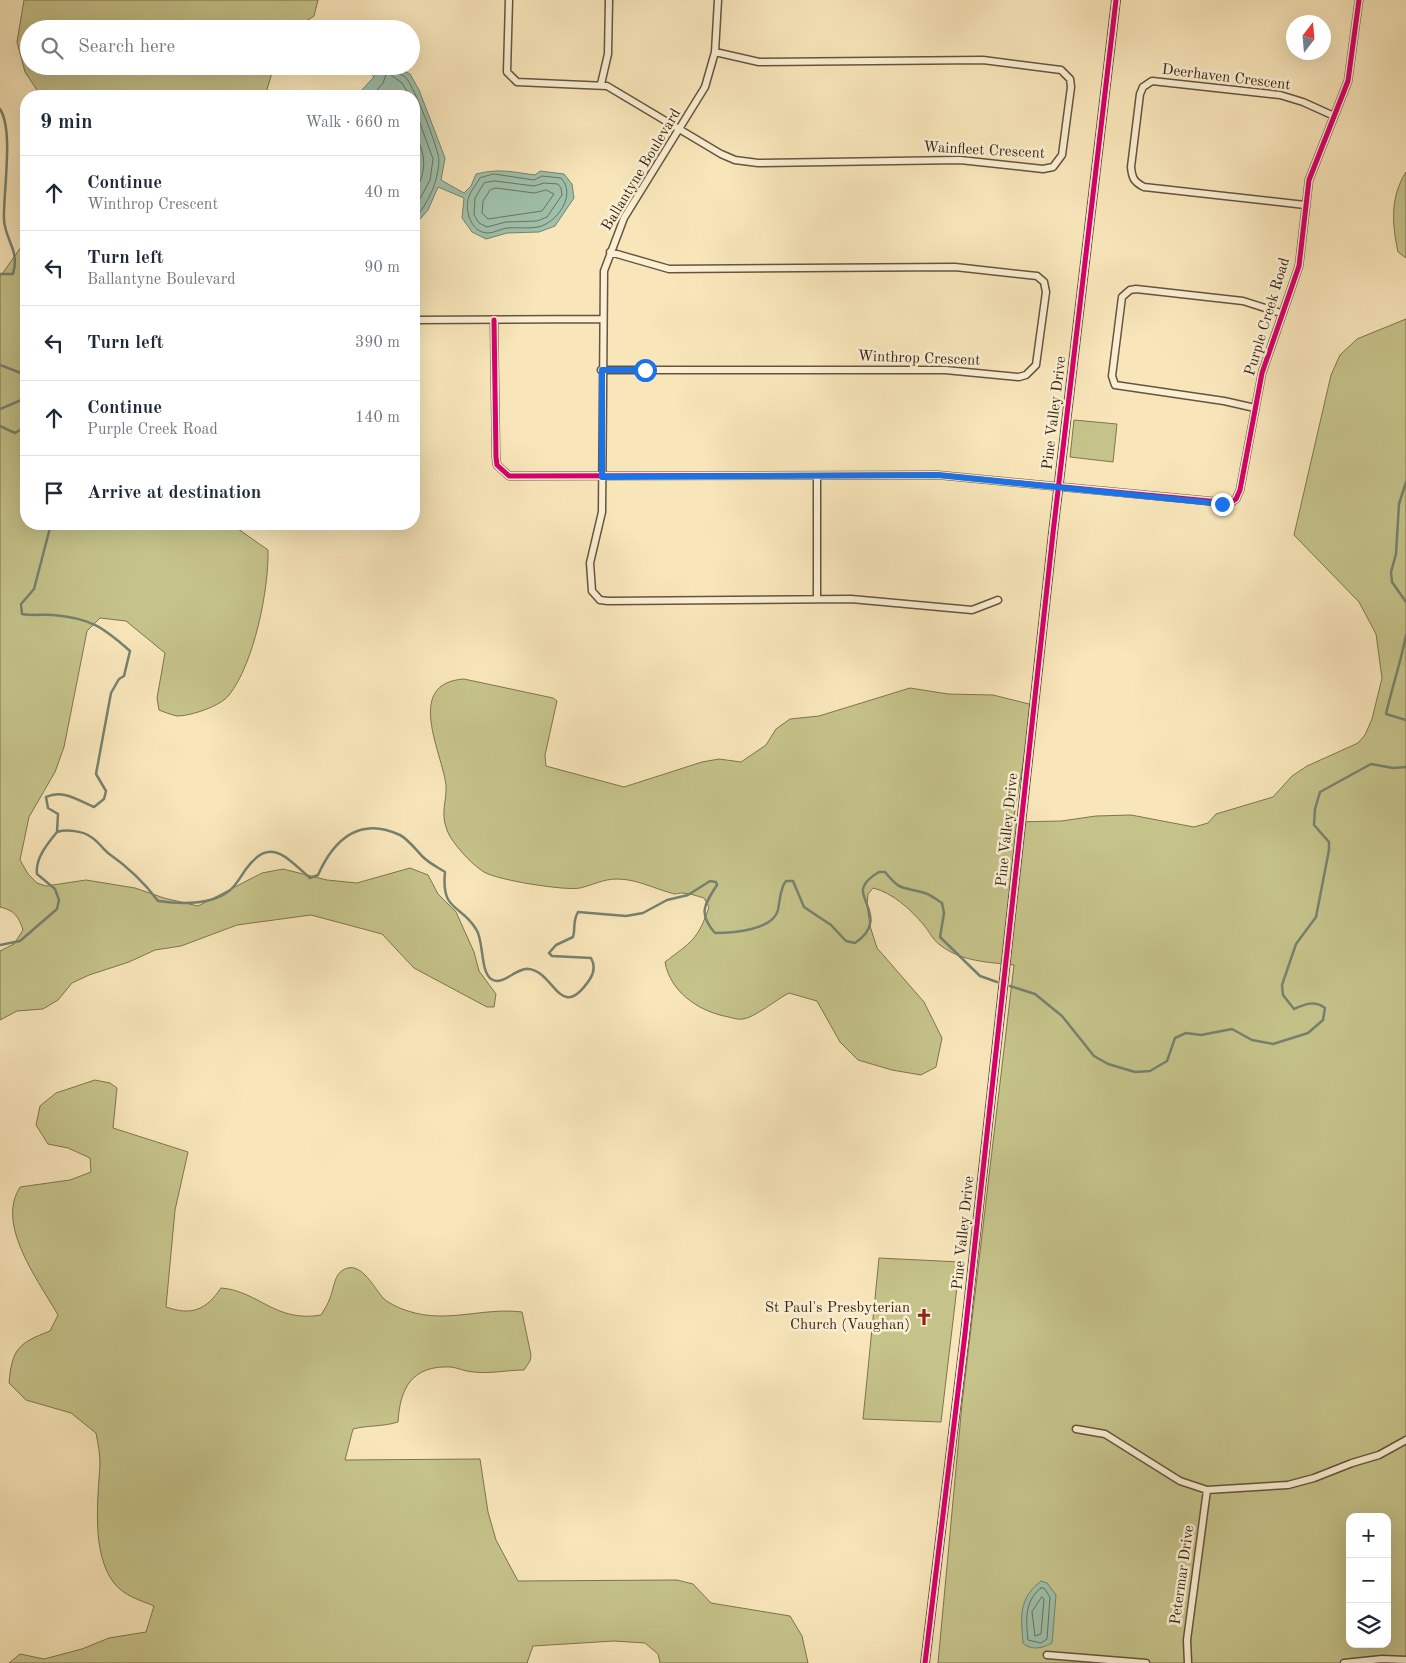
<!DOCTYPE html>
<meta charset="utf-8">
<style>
body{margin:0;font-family:"Old Standard TT",serif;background:#f2f2f3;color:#1f2937}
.controls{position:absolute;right:15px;bottom:15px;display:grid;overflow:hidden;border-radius:10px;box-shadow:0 5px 20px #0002}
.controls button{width:45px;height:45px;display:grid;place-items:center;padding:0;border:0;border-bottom:1px solid #e0e1e3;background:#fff;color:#1f2937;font:25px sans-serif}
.compass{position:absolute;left:1286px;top:15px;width:45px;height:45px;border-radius:50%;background:#fff;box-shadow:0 5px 20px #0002;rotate:16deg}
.stop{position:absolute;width:15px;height:15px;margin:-11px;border:4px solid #1a73e8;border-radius:50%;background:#fff}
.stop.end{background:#1a73e8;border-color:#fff;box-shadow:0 1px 5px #0008}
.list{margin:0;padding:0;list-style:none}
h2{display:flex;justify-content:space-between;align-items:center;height:65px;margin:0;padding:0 20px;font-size:21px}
h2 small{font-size:16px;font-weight:400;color:#747a83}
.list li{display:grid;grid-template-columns:32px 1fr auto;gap:15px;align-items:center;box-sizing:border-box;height:75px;padding:0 20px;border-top:1px solid #e0e1e3}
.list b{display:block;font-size:19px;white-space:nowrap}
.list p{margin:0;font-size:16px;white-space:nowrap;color:#747a83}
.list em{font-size:16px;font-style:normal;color:#747a83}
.icon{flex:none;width:28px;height:28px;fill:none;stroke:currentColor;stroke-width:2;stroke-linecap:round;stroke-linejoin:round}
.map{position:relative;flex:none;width:1406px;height:1663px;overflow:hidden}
.search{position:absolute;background:#fff;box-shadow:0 5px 20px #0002;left:20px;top:20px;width:400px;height:55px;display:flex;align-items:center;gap:12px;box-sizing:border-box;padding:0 18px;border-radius:28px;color:#747a83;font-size:19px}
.panel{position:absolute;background:#fff;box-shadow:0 5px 20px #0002;left:20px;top:90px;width:400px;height:440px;border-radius:20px}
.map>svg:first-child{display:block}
.green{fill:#c5c38a;stroke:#7e7450;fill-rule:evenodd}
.water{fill:#9fc0aa;stroke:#75826f}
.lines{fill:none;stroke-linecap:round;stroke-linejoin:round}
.shore{stroke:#6a7260;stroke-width:1}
.stream{stroke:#75826f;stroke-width:2.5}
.minor-casing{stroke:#66543f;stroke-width:9}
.tertiary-casing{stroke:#66543f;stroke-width:10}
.minor{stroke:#faefd2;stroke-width:6}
.tertiary{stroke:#faefd2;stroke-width:8}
.cycleway-casing{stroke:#faefd2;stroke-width:8}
.cycleway{stroke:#d6006c;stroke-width:5}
.route{stroke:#1a73e8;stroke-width:6}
.labels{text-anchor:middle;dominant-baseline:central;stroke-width:5;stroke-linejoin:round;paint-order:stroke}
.street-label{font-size:15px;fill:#362416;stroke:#faefd2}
.poi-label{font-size:15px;fill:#362416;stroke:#faefd2;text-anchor:end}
</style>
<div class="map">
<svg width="1406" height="1663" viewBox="0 0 1406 1663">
<rect width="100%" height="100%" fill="#f8e6ba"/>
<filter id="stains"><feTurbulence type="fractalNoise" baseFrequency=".004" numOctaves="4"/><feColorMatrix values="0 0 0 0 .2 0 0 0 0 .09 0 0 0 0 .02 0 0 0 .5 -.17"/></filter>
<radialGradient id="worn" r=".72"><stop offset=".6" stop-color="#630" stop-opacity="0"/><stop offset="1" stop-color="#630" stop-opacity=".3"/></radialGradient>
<path class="green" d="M24,0H318L314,16L294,29H29V66H274L265,96H41L25,72L17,42Z
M1406,172V258L1398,252C1392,224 1390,197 1406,172Z
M26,240V524H231L268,550C269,589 254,664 229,695C221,706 191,716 177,716C172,715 164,712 159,710L157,698L165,653L126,621L100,618L87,631L64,747L55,772L29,817L20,860L28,874L37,883L46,886L86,880L135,888L164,898L198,906L262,873L283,869L327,880L357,883L410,868L428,875L438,894L456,912L474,952L479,971L496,994L494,1007H487L414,968L382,934L311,915L237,925L181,946L155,950L129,962L89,975L72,983L58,1000L43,1009L17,1011L0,1020V951L14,944L23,930C19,917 14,910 0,907V277Z
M1406,319V1663H938L962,1404L1014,965C988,962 962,962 940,945C933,940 929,931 923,924C910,909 893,893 873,888L868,894L867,905L870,926L877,948L924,1002L942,1038L936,1067L921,1075L892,1070L858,1060L840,1042L817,1001L789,993C777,999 754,1018 743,1019C737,1020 730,1017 724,1016C697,1010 670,991 665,962C691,942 698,940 709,907L704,898C697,896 689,893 682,893C678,893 675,895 671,893C653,888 636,879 617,879C603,879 593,885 580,888C565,891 497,880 484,872C472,865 451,842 447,830C440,812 447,802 446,785C442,752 404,683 464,679L553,698L557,701L545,755L546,766L624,787L702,762L719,759L741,762L766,745L776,729L790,719L819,716L910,688L948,694L993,695L1033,705L1013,822L1061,821L1096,816L1131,815L1194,827L1208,823L1216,814L1273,797L1292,776L1307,766L1358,743L1365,735L1372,719L1382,678L1376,634L1359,602L1294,535L1331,375L1340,355L1357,339ZM1350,1517H1387V1644H1350Z
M1074,420L1117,424L1113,462L1070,457Z
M95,1080L110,1083L117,1088L113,1128L188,1152L175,1210L166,1307C192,1316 206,1310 221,1288C259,1291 275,1323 321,1315C324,1310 328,1304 330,1298C334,1289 334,1273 345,1269C362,1261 375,1290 384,1299C390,1304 401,1309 408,1311C447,1324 483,1307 522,1312L531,1355L530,1361L524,1370C508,1370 490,1374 474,1372C466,1372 459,1368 451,1367C412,1365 400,1388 398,1422C382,1427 368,1425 353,1429L345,1460L480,1459L488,1512L496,1540L518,1581L677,1580L693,1584L711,1603L790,1616L802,1636L808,1663H660L658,1654L645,1643L614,1641L533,1646L527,1663H9L20,1654L44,1659L82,1649L109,1638L146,1632L154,1606C140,1600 124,1596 114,1583C91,1553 98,1499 100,1464C100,1454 98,1443 96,1433L71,1413L26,1400L9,1383C12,1348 19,1343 50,1331L58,1315C41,1285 5,1237 14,1201C15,1196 18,1191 20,1187L70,1180L91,1172L90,1158L68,1148L48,1144L36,1125L40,1106L56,1093Z
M879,1258L960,1262L941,1422L863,1419Z"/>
<path class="water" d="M371,66L398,68L410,74L419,90L445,158L441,180L464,193L471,186L476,174C500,168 512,172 535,175L540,171L564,174L572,184L574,198L555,226L539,232L507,233L486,239L472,232L462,218L464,198L438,187L428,210L414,226V96H361V91L374,77L368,70Z
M1041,1581L1047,1583L1056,1595L1052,1643C1043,1648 1031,1651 1023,1643C1021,1617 1018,1599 1041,1581Z"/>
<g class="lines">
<path class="shore" d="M394,66L396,72C399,74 404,75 406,78C413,84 440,152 439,161C438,183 428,203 414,220
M372,96L383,83L387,72L402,83L410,96
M414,107L433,159L430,180L414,210
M414,129C426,160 428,165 414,196
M494,174L534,180L542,176L561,178C577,195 557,223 538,227C527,229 517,227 507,228C500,229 494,233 488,233C470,233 463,207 470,194C472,189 477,184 480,178Z
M495,181L534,186L544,183L558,184L561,188L562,195L547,217L537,221L506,222L487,227L479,223L474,215L475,198L484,183Z
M496,188L534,193L546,190L554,194L542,211L488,219L482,213L483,201L490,190Z
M1041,1588H1044L1050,1597L1047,1639L1041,1643L1028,1640C1026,1621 1024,1601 1041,1588Z
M1042,1597L1044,1599L1041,1634L1035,1636L1032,1612Z"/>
<path class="stream" d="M0,109C14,130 3,193 4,219C5,241 20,249 13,274H0
M0,365L26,375
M0,409L26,398
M0,426L15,433L26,426
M1406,482L1399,504L1396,554L1391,572L1392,582L1406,602
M51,524L34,589L21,604L22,614C33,616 43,614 53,615C90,618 103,627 130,651L124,676L119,679L111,693L96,774L106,791L104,799L94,807C78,800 62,789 46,797L48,808L58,814L57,832
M1406,635C1401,662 1392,687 1386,714L1406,720
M57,832C67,829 83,831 91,837C98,841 102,848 108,853C128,867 144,882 158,901C180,904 211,905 229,891C236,886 241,876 246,869C270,836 286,857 310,878L318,875C334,839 360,816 400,835C408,839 416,850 423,857C429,863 437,867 445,872C441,912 461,904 476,929C484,940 480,971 491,979C503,987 516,967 529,969C555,972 560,1024 590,979C595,971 595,965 591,958L552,956L549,953L556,945L573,937C576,927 572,923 578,912L626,916L643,913L667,900L688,895L710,881L716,882L717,885C704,905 698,914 715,933C733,933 773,930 778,910C780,900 780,888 786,881H793L804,907L831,925L846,941L855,943C888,921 857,899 864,886C866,881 874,875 879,872H885C902,893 903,886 925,893C931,895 937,900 942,903L944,913L940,937L980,976L997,982
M0,945L20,941L57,909L59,900L55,889L37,874C35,858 48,843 57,832
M1010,986L1035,994L1062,1016L1094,1056L1108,1064L1135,1072L1150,1071L1167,1061L1175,1038L1186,1033L1201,1035L1232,1029L1252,1040L1273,1044L1308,1033L1323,1020L1325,1008C1315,1000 1305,1004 1294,1009L1283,995L1282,985L1296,944L1316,917L1329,850V842L1314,825L1315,809L1320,792L1371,764L1393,768L1406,767"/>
<g class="minor-casing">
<path id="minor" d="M509,0L507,72L517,82L607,86L721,154L735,160L758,163L960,160L1043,169L1053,167L1062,155L1071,87L1070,79L1061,70L983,60L759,62L715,52
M718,0L715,52L705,87L624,218L604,271L602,512L590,563L592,591L600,600L608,601L851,599L972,610L998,600
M601,84L608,54L609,0
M1305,205L1144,187C1134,182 1132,178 1131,167L1140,94L1143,87L1152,81L1280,95L1303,102L1334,116
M414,320L602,319
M494,320L496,457L497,465L509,476L938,475L1230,503L1236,499L1240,490L1262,373L1299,266L1309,180L1348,81L1359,0
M601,370H945L1019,377L1026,375L1036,365L1046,292L1044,282L1037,276L955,267L669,269L610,252
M1255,408L1224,401L1115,385L1112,376L1122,297L1130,290L1136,289L1243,301L1281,313
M817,598V476
M1076,1429L1105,1434L1180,1481L1207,1490L1288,1485L1314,1478L1352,1463L1379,1455L1406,1440
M1047,1655L1146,1663
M1188,1663L1187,1640L1207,1490
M1344,1663L1382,1659L1406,1660"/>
</g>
<g class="tertiary-casing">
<path id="tertiary" d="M925,1663L965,1334L1053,533L1116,0"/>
</g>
<use href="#minor" class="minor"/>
<use href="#tertiary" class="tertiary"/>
<g class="cycleway-casing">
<path id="cycleway" d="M494,320L496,457L497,465L509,476L938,475L1230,503L1236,499L1240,490L1262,373L1299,266L1309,180L1348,81L1359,0
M925,1663L965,1334L1053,533L1116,0"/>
</g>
<use href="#cycleway" class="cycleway"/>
</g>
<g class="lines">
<path class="route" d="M645,370H602V477L938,475L1222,504"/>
</g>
<defs>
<g id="church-bare" transform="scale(1.35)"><path d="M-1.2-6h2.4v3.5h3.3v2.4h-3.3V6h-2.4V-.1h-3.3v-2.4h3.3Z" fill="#8f2418" stroke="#faefd2" stroke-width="2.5" paint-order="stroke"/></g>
</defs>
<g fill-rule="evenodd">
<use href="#church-bare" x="924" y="1317"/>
</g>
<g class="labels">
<g class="street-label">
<text transform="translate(1226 78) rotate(7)">Deerhaven Crescent</text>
<text transform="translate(984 151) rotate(3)">Wainfleet Crescent</text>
<text transform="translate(642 170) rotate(-59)">Ballantyne Boulevard</text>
<text transform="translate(1268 317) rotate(-73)">Purple Creek Road</text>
<text transform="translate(919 359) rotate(2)">Winthrop Crescent</text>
<text transform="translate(1055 413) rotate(-83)">Pine Valley Drive</text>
<text transform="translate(1008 830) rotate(-84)">Pine Valley Drive</text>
<text transform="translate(964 1233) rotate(-84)">Pine Valley Drive</text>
<text transform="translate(1183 1575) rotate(-82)">Petermar Drive</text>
</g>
<g class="poi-label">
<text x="910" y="1308">St Paul's Presbyterian<tspan x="910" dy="17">Church (Vaughan)</tspan></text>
</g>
</g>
<rect width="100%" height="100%" filter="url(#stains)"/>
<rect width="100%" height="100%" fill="url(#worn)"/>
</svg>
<div class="controls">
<button>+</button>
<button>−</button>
<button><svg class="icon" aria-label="layers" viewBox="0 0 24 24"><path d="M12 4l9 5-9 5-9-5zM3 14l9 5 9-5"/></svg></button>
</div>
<svg class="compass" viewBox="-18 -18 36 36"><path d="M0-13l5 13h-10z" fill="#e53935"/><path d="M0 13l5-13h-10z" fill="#747a83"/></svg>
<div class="stop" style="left:645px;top:370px"></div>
<div class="stop end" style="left:1222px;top:504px"></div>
<div class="search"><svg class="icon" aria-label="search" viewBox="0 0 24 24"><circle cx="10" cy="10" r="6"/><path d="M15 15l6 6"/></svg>Search here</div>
<section class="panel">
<h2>9 min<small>Walk · 660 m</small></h2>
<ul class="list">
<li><svg class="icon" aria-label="ahead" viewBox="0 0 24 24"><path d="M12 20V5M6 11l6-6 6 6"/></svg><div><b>Continue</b><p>Winthrop Crescent</p></div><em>40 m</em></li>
<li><svg class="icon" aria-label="left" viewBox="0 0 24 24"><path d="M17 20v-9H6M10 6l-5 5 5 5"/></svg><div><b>Turn left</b><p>Ballantyne Boulevard</p></div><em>90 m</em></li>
<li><svg class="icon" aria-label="left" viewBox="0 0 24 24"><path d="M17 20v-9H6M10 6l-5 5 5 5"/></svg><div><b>Turn left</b></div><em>390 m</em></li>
<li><svg class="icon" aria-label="ahead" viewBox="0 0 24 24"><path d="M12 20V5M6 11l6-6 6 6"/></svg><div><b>Continue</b><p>Purple Creek Road</p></div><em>140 m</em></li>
<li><svg class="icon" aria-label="arrive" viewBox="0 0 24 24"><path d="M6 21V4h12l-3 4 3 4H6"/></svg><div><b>Arrive at destination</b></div></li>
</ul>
</section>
</div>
